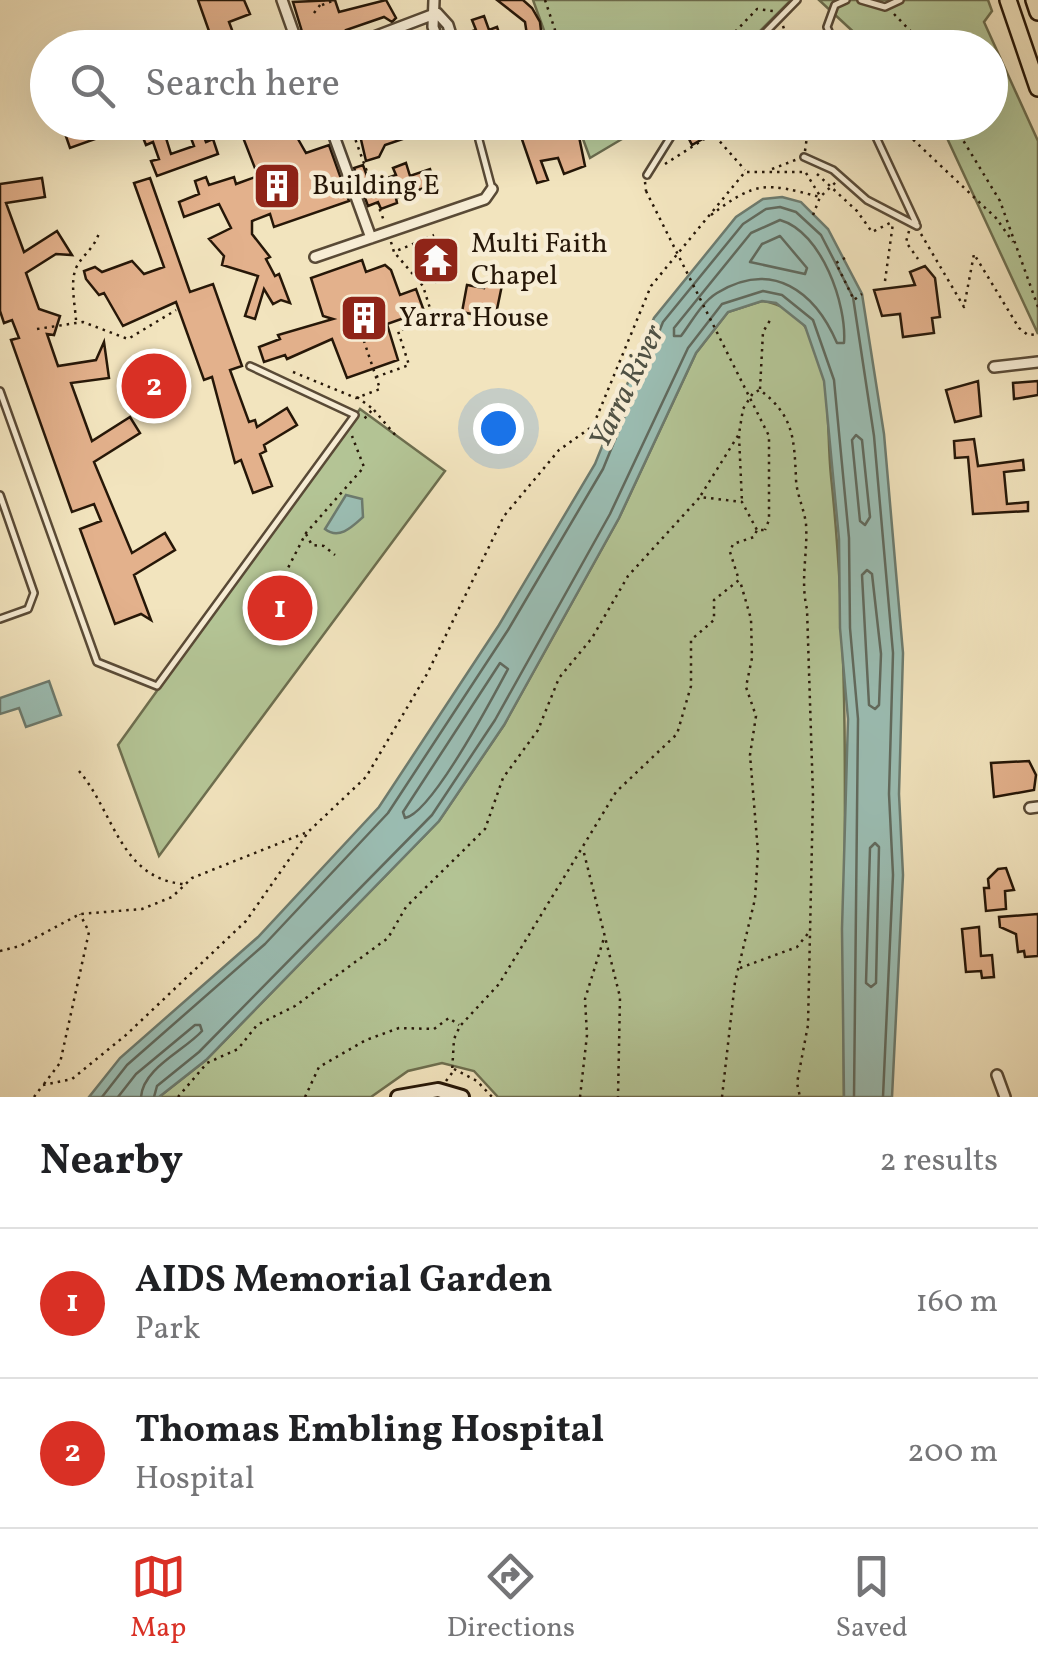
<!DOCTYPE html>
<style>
body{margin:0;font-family:Vollkorn,serif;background:#f6f6f6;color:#202124}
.you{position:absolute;left:498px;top:428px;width:35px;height:35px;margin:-25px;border:8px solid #fff;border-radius:50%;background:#1a73e8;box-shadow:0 0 0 15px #1a73e833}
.badge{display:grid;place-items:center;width:65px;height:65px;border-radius:50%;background:#d93025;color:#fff;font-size:32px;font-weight:700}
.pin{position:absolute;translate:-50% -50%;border:5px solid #fff;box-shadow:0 2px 10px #0006}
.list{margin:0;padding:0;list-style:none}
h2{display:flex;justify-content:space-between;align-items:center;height:130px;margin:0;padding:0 40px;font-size:42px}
h2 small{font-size:32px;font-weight:400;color:#757577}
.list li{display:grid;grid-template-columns:65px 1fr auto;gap:30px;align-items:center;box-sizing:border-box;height:150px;padding:0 40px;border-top:2px solid #e0e0e0}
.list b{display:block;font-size:38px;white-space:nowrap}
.list p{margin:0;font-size:32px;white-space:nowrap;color:#757577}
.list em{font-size:32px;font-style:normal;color:#757577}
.icon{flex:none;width:55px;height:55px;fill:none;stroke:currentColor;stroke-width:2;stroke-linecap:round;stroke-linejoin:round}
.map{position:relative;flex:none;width:1038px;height:1097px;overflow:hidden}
.search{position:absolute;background:#fff;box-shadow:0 10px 40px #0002;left:30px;right:30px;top:30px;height:110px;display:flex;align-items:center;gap:25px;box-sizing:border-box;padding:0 35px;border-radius:55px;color:#757577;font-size:38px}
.sheet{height:430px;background:#fff}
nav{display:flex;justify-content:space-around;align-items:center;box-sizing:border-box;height:140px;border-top:2px solid #e0e0e0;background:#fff;font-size:28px;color:#757577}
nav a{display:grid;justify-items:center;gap:5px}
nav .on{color:#d93025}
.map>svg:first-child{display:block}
.green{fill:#b4c596;stroke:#6d6e4f;stroke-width:2.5}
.water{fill:#9bbeb4;stroke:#6c7b6f;stroke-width:2.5}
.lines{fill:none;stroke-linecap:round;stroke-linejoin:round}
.shore{stroke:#606a5e;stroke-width:2.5}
.building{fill:#e3b18c;stroke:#261708;stroke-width:2.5;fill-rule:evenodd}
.lane-casing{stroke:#594a36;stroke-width:10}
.street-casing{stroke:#594a36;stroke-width:14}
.secondary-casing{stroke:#261708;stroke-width:18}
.primary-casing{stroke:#261708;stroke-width:20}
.path{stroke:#261708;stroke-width:2.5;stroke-dasharray:2.5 5;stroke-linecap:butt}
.lane{stroke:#f7edd5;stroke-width:5}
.street{stroke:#f7edd5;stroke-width:9}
.secondary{stroke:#f7edd5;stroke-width:12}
.primary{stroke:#f2e4be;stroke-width:15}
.path-bridge{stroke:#261708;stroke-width:2.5;stroke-dasharray:2.5 5;stroke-linecap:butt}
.labels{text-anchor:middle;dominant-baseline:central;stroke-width:9;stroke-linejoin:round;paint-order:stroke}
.poi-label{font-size:28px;fill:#261708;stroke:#f7edd5;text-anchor:start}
.water-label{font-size:30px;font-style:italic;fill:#4f5144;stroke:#f7edd5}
</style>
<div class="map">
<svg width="1038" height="1097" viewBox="0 0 1038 1097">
<rect width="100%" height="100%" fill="#f2e4be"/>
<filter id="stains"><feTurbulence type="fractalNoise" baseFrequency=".002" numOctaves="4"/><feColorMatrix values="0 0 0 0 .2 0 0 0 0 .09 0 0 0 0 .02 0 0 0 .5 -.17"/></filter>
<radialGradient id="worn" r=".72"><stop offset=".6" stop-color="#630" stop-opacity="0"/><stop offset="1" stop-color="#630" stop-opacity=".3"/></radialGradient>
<path class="green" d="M533,0H791L743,48L550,47Z
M819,0H988L992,11L984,22L1038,141V334L940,123L990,122V48L897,47L859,37Z
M577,123V122L649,123L590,158Z
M762,301C779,303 797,313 806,328C833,371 826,428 831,476C853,683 842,889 844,1097H498L474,1071L442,1063L408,1071L371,1097H159L206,1060L439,821L504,725L619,518L696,353L728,312Z
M360,409L445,471L159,856L118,745Z"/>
<path class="water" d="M782,197L801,202L828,229L862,294L884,434L903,653L899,794L903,875L892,1097H844L842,929L848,719L840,628L839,539L824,381L805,326L776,303L762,301L728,312L696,353L619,518L504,725L439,821L206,1060L159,1097H89L120,1058L258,937L379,807L499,625L595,464L654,318L736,217L763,199Z
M346,495L362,499L363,517C352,527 339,540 325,529Z
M49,681L61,715L26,727L19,708L0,714V698Z"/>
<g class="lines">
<path class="shore" d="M780,220C822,232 847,305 844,343H837C815,292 773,259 717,293C702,302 691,323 681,336H674V328L751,233Z
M780,236L807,268L805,274L750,262L762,244Z
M856,435L862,440L870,517L865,525L860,521L852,440Z
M867,570L872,574L881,654L879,705L875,709L869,705L862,575Z
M500,663L508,669C493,697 432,813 405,818L403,812Z
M875,843L879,847L876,983L871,987L866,983L870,848Z
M102,1097L127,1065L265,944L388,813L508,630L603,469L663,322L743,224L766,209L780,207L796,212L821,235L853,297L874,436L893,653L889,794L893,875L883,1097
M118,1097L136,1074L195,1025H200L202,1031C184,1051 143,1068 141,1097
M154,1097L157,1086L199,1052L432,815L495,720L610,514L688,348L722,304L763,291L782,295L813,320L834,380L849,538L850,628L858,719L854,1097"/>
</g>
<path class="building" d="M198,0H244L250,14L229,22L238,46L264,37L268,48H215Z
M335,0L339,12L386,0L396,18L392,22L384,17L346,30L347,34L324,44L325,48H307L293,2Z
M497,0H523L532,8L540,22L543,48H529L525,22Z
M484,16L489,30L497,27L504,48H474L469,32L476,30L472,20Z
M423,32L424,48H383L389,40Z
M61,122H108L112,133L70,148Z
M162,122H205L200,126L206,142L213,139L218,154L157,176L151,161L159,159L153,142L146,145L140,130ZM188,130L194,146L171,154L166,138Z
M237,122H294V132L306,153L329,145L349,201L274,227L270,214L252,221V234L270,257L266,259L275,276L279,274L290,303L281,300L273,304L264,289L255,319L245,316L258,276L222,265L224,256L209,239L231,228L219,204L184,217L179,202L199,194L195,181L206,177L209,185L234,177L236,184L258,176Z
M401,122H427L429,130L435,127L441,133L435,138L429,130L385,145L379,157L366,161L359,131L368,125L370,130H380Z
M516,122H576L585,166L564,174L558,158L541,161L548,180L537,183Z
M701,122H732L692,145L685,131Z
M406,163L410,176L430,169L435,184L396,198L397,203L381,209L378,202L368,206L354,168L363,165L370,184L396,175L393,168Z
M42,178L45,197L6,203L24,252L57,231L72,255L56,254L26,273L39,309L60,316L54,335L47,334L58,366L96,360L104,342L109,378L71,383L92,441L130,417L140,433L94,462L132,553L165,533L175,550L134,575L151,620L141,614L115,624L80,529L101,521L94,504L72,512L11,340L19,338L12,320L4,323L0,311V184Z
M150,178L190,292L213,284L242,366L230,370L249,422L255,420L257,427L287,408L297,425L264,445L266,451L260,454L272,486L253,493L241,460L235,463L212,377L204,380L176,302L123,326L104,293L99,295L86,279L84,271L95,267L102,272L132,261L144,274L164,267L134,183Z
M436,239L438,246L445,244L449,257L442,259L449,278L436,282L422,244Z
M362,260L366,272L385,265L391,270L400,295L416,289L424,311L387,324L398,360L347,378L332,339L287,359L285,355L264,362L259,347L280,339L278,335L333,319L323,316L311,278Z
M925,266L935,278L940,317L932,318L934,333L903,337L900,314L882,316L874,290L915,285L910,272Z
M485,282L502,285L495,319L462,312L467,285L484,288Z
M978,381L981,416L955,422L946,390Z
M1038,381V395L1014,399L1013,383Z
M974,439L978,466L1023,460L1024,470L1004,472L1007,504L1028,502V511L973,514L968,457L955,458L954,441Z
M1029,761L1036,775L1034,790L994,797L991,763Z
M1006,868L1014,890L1005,891L1006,909L986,911L984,888H989L988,879L998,869Z
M1038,914V956L1025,957L1024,951L1018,952L1016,934L1000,927L999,917Z
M979,927L981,956L992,955L994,977L982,978L981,971L966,972L962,929Z"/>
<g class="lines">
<g class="lane-casing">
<path id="lane" d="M861,0L885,7L900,0
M750,48L797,0
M836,48L827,27L835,5L846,0
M481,122L479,140L492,189
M869,122L916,223
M804,157L833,170L867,200L917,226
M647,175L680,122
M0,391L97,662L157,686L355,415L250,366
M0,495L34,593L28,609L0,619"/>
</g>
<g class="street-casing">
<path id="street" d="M282,0L299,48
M434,0L433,27L441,48
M437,13L448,25L455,48
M345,48L437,13
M302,130L330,125L371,238
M333,133L359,122
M315,257L485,199L492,189
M994,367L1038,362
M1030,808L1038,807
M997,1075L1005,1097"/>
</g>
<g class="secondary-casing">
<path id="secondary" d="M398,1097L438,1090L462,1097"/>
</g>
<g class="primary-casing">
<path id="primary" d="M1008,0L1038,88
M1034,0L1038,12"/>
</g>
<path class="path" d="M545,0L561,48
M322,5L335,0
M314,13L324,0
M894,14L927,48
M783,26L791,48
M710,48L733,34L757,9L773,11
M889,122L904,131L996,218L1013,242
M952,122L1000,201L1038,307
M353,133L374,191
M715,136L745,170
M805,151L809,122
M665,164L731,122
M772,169L798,159
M806,173L820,196
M817,174L857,211L872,232L890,223
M645,182L646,191
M377,202L384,221
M711,215C757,180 766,183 820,197
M813,215L820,197L836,182
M909,231L906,242L918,259
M921,234L964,307L974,254L1019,328L1028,335L1038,334
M391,242L394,252L434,235
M845,258L836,263L854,300L862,294
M885,281L893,223
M76,320C75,305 70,282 76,268C82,255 94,249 99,233
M37,329L83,322L128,339L176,310
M293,372L356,398L380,389L364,341
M376,377L409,365L398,331L433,318L423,286L394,252
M760,389L763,332L772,317
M357,397L373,409L364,419
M374,410L396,436
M739,436L742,502
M701,495L739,434L743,409L753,393L760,390C794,416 794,438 796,478C796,493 804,508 806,524C808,553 800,580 807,609L813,796L808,1025L797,1083L800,1097
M306,534L312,545L324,546L335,555
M254,634L306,533L364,467L352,436
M79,771C114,812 120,878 183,884
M584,853L620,997L618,1097
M0,951L20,946L80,914L142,909L172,897L192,878L305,833
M740,968L797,947L810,931
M454,1069L477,1081L492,1097
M446,1081L452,1073L454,1039L460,1026L499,984L616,792L677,734L691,686V640L714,620V600L739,580L730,552L733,544L754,537L757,530H765
M44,1084L60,1063L89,932L80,914
M34,1097L43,1085L72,1079L126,1035L246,921L309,831L366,777L427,674L504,516L559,450L593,426L651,286L745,172H806
M178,1097L207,1063L238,1049L257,1025L295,1006L388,938L406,907L485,829L503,778L538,730L559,678L592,638L628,576L700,497L742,502L757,530
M305,1097L319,1067L366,1040L399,1028L434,1029L449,1018L459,1025
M580,1097L587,1035L585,999L604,938
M722,1097L735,982L755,899L758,852L750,755L756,716L746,687L752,658L751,619L740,581"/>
<use href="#lane" class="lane"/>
<use href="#street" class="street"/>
<use href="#secondary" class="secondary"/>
<use href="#primary" class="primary"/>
<path class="path-bridge" d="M646,191L769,436V520L765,530"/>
</g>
<defs>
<g id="building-square" transform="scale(2.5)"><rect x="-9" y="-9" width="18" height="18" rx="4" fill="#8f2418" stroke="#f7edd5"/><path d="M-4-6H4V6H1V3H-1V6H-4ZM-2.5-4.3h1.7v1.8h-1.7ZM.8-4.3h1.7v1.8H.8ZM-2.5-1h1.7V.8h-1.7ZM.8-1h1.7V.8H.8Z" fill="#fff"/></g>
<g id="temple-square" transform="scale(2.5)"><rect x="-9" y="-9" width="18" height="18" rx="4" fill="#8f2418" stroke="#f7edd5"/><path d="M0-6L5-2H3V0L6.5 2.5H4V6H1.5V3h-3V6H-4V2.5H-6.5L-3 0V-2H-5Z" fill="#fff"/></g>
</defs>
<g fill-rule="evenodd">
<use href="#building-square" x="277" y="186"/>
<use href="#temple-square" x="436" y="260"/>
<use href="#building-square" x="364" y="318"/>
</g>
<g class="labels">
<g class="poi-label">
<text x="312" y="186">Building E</text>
<text x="471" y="244">Multi Faith<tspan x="471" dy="32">Chapel</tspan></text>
<text x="399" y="318">Yarra House</text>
</g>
<g class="water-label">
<text transform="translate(628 387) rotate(-64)">Yarra River</text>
</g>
</g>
<rect width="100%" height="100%" filter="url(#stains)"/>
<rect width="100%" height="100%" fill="url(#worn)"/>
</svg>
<div class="you"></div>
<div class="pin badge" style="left:280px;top:608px">1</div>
<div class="pin badge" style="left:154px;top:386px">2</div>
<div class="search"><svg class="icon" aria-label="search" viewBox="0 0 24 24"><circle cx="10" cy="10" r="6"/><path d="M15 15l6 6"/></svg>Search here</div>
</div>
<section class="sheet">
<h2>Nearby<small>2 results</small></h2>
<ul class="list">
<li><span class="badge">1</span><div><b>AIDS Memorial Garden</b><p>Park</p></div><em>160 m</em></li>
<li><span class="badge">2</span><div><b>Thomas Embling Hospital</b><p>Hospital</p></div><em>200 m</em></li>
</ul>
</section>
<nav>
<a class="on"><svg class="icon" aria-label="map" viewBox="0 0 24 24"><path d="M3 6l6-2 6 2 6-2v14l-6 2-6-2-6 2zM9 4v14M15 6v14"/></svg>Map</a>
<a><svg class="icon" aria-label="directions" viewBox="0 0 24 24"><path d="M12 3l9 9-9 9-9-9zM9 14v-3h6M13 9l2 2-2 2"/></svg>Directions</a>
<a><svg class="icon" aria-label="saved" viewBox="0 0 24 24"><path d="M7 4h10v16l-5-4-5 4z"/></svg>Saved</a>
</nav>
